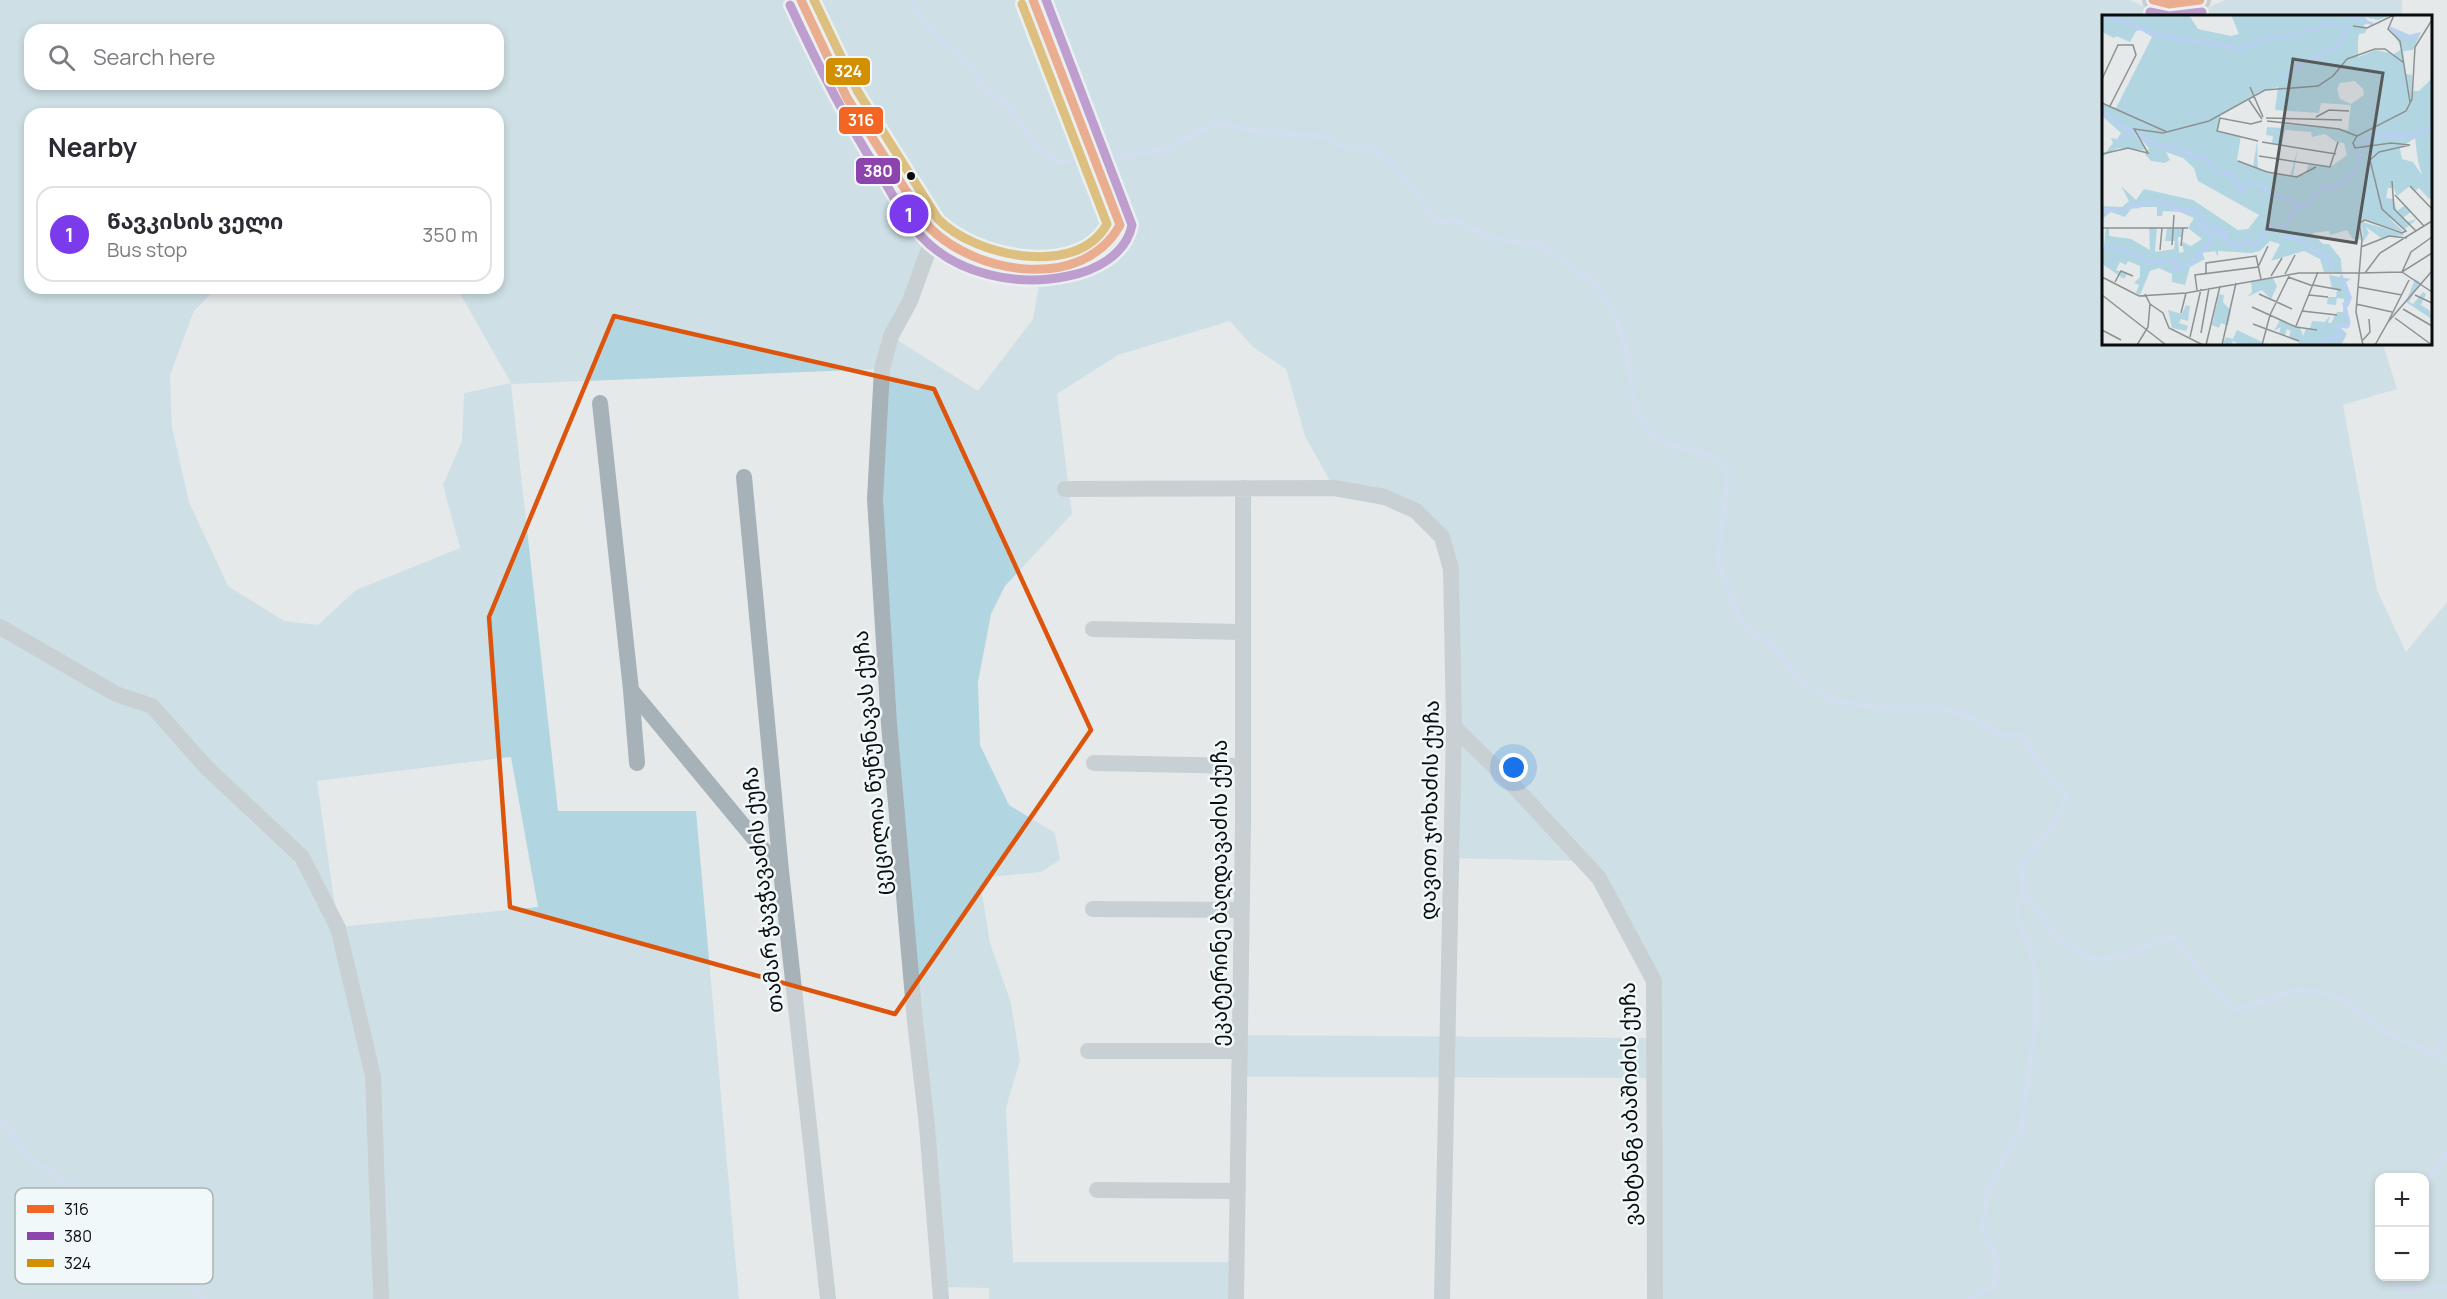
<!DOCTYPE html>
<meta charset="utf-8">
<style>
body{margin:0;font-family:Manrope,"Noto Sans Georgian",sans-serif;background:#f7f7f7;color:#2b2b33}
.controls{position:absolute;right:18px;bottom:18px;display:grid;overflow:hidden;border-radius:12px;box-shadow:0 3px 9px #0003}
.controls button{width:54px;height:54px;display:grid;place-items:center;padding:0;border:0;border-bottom:2px solid #e1e1e2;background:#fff;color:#2b2b33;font:30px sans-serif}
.you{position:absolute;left:1514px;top:768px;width:21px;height:21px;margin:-15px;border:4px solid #fff;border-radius:50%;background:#1a73e8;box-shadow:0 0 0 9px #1a73e833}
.badge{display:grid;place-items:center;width:39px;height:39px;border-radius:50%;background:#7c3aed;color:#fff;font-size:20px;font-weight:700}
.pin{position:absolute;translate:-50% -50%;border:3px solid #fff;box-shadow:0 2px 6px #0006}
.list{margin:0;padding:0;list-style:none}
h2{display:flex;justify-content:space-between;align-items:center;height:78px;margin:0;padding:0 24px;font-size:26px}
h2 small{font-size:20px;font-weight:400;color:#7c7c81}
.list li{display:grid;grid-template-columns:39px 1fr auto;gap:18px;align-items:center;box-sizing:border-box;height:96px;margin:0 12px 12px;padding:0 12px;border:2px solid #e1e1e2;border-radius:18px}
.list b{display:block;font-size:22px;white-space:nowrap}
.list p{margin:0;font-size:20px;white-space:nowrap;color:#7c7c81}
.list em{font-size:20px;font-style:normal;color:#7c7c81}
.icon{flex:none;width:33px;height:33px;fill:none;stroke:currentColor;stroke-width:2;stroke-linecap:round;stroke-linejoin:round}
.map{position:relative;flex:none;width:2447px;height:1299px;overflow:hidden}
.search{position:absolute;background:#fff;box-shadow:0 3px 9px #0003;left:24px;top:24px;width:480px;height:66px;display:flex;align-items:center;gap:15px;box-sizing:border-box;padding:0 21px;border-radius:18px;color:#7c7c81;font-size:22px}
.panel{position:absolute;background:#fff;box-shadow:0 3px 9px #0003;left:24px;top:108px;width:480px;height:186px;border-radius:18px}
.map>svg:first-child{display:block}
.green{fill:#b2d6e1;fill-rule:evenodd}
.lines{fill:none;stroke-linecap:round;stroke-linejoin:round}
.stream{stroke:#bbcef6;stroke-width:4.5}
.street{stroke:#a7b1b8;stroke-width:16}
.secondary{stroke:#a5afb7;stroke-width:22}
.bus-1-casing{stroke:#f0f8fa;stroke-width:14}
.bus-2-casing{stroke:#f0f8fa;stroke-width:14}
.bus-3-casing{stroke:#f0f8fa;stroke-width:14}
.bus-1{stroke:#f26522;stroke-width:9}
.bus-2{stroke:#8e44ad;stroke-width:9}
.bus-3{stroke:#d38f02;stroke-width:9}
.marked{fill:none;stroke:#dd550c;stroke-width:4.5;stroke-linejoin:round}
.bus-dot{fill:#0a0d0e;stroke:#f0f8fa;stroke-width:2}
.labels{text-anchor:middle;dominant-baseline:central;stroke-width:5;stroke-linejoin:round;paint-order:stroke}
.street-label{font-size:21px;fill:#0a0d0e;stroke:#f0f8fa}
.inset-river{fill:none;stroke:#bbcef6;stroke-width:3}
.inset-road{fill:none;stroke:#8d9192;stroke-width:1.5}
.view{fill:#575a5b;fill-opacity:0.15;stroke:#575a5b;stroke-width:3}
.inset-edge{fill:none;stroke:#0a0d0e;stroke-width:3}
.key{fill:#f0f8fa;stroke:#abb2b3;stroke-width:1.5}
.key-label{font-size:16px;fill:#0a0d0e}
.line-badge{stroke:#f0f8fa;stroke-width:2}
.badge-label{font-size:16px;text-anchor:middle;font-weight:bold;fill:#fff}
</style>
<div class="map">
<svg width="2447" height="1299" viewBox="0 0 2447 1299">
<rect width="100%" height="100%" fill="#e5e9ea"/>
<path class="green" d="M0,0H787L855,137L915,207L791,0H2130L2162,15L2203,10L2225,0H2402V16H2104V344H2383L2397,389L2343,405L2377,590L2406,652L2447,602V1299H1655L1654,1078L1240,1077V1035L1654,1038V981L1583,861L1451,858L1454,727L1442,537L1416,511L1334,488L1305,436L1286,369L1253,347L1230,321L1118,355L1057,394L1072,514L1005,586L991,614L978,682L980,745L1009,805L1055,833L1060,860L1041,872L990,877L982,893L990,943L1011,1003L1020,1060L1006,1108L1013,1262H1237L1236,1299H989V1288L941,1287L880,601L881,369L511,384L558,811H696L739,1299H0ZM30,30H498V84H30ZM30,114H498V288H457L511,383L464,393L462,441L443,485L460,548L356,590L318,625L284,621L228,586L189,502L172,427L170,375L194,311L217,288H30ZM1083,135L1108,160L1107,193ZM935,233L1042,269L1033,319L978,391L891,336ZM511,757L538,907L338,927L317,781ZM2380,1178H2424V1276H2380Z"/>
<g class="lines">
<path class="stream" d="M911,0L922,21L945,45L965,59L986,90L1005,102L1036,146L1057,162L1087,161
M1101,160L1166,149L1216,123L1251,130L1325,137L1346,148L1372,147L1395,166L1438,223L1455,220L1492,238L1540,245L1597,285L1617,320L1626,349L1636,413L1650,432L1667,444L1718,458L1728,471L1718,561L1740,620L1770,645L1806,684L1834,701L1877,707H1939L1975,719L2003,736L2022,735L2045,772L2067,794L2055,823L2021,865L2024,892L2058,938L2094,960L2125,955L2163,939L2175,938L2213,988L2237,1010L2297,990L2321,992L2346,1001L2383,1031L2447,1060
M2435,1053L2447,1036
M0,1120L29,1157L148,1238L203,1299
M2424,1186L2447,1153
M2388,1276L2400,1289L2447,1287
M1970,1299L1993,1286L1998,1261L1982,1230L1987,1195L2006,1154L2021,1130L2037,1010L2035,972L2028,943L2015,913L2024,892"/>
<path class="street" d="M935,232L910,301L891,336L882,369L875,499L889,724L915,1021L927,1126L941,1299
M600,403L631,690L781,871
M744,477L781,871L828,1299
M1065,489L1334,488L1385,497L1416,511L1442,537L1451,569L1454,727L1442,1299
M0,627L116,694L152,706L207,768L302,857L338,928L373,1076L381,1299
M1093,629L1242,632
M631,690L637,763
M1454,727L1510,782L1599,878L1654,981L1655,1299
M1094,763L1243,766
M1093,909L1242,910
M1088,1051H1240
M1097,1190L1238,1191
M1236,1299L1243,826V488"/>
<path class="secondary" d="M801,0C812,23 822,47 833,71C851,107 874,142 896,177C907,195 919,218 935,233C965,259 1012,273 1051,267C1083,262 1105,257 1120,225C1088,151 1061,75 1033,0
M2153,0L2169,4L2200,0"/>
<g class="bus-1-casing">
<path id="bus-1" d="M801,0L847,98L929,227C976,275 1083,292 1120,225L1033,0
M2153,0L2169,4L2200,0"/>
</g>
<g class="bus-2-casing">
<path id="bus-2" d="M790,5C816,61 842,114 875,166C890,189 902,215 920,235C956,275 1018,287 1068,276C1095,271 1126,255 1132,225L1046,0
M2150,12L2169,16L2202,12"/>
</g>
<g class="bus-3-casing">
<path id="bus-3" d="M814,0L858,92L938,219C974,256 1077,279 1107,224L1022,4"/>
</g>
<use href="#bus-1" class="bus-1"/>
<use href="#bus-2" class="bus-2"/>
<use href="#bus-3" class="bus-3"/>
</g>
<path d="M0 0H2447V1299H0ZM614,316L934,389L1091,730L895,1014L510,907L489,617Z" fill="#e5e9ea" fill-opacity=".55" fill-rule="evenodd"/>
<path class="marked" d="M614,316L934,389L1091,730L895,1014L510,907L489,617Z"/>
<circle class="bus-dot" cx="911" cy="176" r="5"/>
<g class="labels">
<g class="street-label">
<text transform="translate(871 763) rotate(-95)">ცეცილია წუწუნავას ქუჩა</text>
<text transform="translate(1429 810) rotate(-89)">დავით ჯოხაძის ქუჩა</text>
<text transform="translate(762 890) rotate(-96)">თამარ ჭავჭავაძის ქუჩა</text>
<text transform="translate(1219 893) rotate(-90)">ეკატერინე ბაღდავაძის ქუჩა</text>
<text transform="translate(1629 1104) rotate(-91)">ვახტანგ აბაშიძის ქუჩა</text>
</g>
</g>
<g transform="translate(2102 15)">
<rect width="330" height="330" fill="#e5e9ea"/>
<path d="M0,0H87L96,14L129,21L137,19L129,0L287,1L276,5L263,2L267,7L261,11L265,13L263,18L257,19L256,24V42L274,35L292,39L300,34L287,11L308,20L319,17L311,35L301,36L304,59L310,60V76H317L330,63V182L327,184L317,173L313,176L308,171L295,181L292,173H286L284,183L291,184L295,196L303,190L309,197L301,203L305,207L315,204L303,214L286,202L302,217L260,205L259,225L251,224L245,215L228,220L227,216L210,218L221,229H227L239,244L240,258L222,257L218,244L202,236L169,246L178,229L168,226L158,236L149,238L116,236V242L113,236L100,238L103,244L88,252L83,270L70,267V259L57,253L48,256L38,280L34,278L37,270L32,268L38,262V251L26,246L24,250L18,247L14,255L25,259L22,264L0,249L4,213H7V221L29,224L48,235L47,212H55L53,237L72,234L73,226H63L65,213H81L80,222H76L77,238L82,237L79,226L89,231L100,224L86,213L92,203L78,197L61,196L60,201H55V192H40L29,194L23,202L9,197L0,204V191L20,192L27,186L19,171L34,185L42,174L91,185L136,215L146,214L157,200L96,166L92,153L81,143L64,137L68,145L63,148L49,146L43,139L47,133L31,116L44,135L16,133L0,142L11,128L9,123L15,124L19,118L0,101V89L14,93L50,22L39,15L34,16L28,27L14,21L12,23L0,17ZM253,66L261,74L262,80L249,89L238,84L235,74L238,68ZM176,72L173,95L217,98L219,88L249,90L246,115L182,109L181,113L165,112L164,120L171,121L170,128L180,130L183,115L209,117L210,122L223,119L234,127L242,128L245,140L230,151L206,150L204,159L191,161L196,133L188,161L156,154L155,126L151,152L135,145L139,121L116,116L118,100L157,77ZM313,123L316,146L320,160L311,147L300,144L298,133ZM260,207L302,219V220L279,223L264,212L267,218L261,227ZM227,260L249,264L244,267L250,283L245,293L248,307L245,314L238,312L245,319L239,330H196L197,326L187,322L189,316L185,314L183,321L177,318L179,312L172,316L178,305L198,313L201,321L204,314L217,316L208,314L210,306L223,307L228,300L226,308H229L235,297H241L242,284L235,283L234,290L225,289L226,282H234L235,274L230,273ZM170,262L175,271L169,284L160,275L145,282L150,277L149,266ZM313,264L318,267L307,287L311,289L321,277L324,279L319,290L327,295L330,304L304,287ZM117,279L122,280L121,287L129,296L126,311L119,308L117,313L110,310ZM84,290L88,291L86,306L79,304L77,308L86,311L84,316L70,313L66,295L80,299ZM135,315L160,327L159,330H138L131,326L129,330L121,328L124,322L131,324Z" fill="#b2d6e1" fill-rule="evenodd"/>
<path class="inset-river" d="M4,0L52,19L139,34L165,22L197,21L205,13L216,15L223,8L248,10M245,0L271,9M288,13L304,23L317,19M182,63L201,48L237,30L247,11M0,96L21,112L30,115M34,116L49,128L86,137L96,144L101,141L110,148L111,157L130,159L139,175L144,169L160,170L166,177M16,126L31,115M259,129L272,121L311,120L330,112M168,178L196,188M0,194L23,196L28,191L36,192L43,187L66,189L77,195L89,194L101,202L98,213L111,211L123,217V222M182,215L186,223L192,221L220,241H226L231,257M0,234L16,233L50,247L74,245L73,255L94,245L109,225L105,217L117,219L138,232L144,225L155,230L167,210L180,217L194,191L204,193L219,172L230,173L244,166L256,152L258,134M219,330L229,322H237L234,318L239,316L236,311H246L247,307L242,289H246L248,282L239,260"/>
<path class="inset-road" d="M292,0L286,14L298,26L308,87M251,11L265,13L292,0M0,64L16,30H31L34,40L8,91M148,72L161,102M147,85L160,104M0,88L65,117M214,102L227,95L247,96M164,103L240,105M165,106L237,114L255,121M156,126L115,116L118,103L149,109L160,106M160,127L234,139M0,139L26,133L46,138L32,114L61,118L107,106L163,75L216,71L231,61L245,44L273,34H283L302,48M157,141L228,152L236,127M136,146L165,157L195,162L214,152M290,166L292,194L314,216M308,171L330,194M293,180L322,211M0,213H86M330,222L309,237L300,257L330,277M70,230L72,200M79,231L81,213M259,232L287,221L305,223M58,235L60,213M258,258L300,257L330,238M263,258L278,238L330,206M104,259V248L154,241L159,264M183,259L193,240M169,261L180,243M0,262L37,281L84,278L197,258H257M186,262L211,271M13,267L19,256L31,261M211,270L239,275M256,272L300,280M95,275L93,260L156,252L166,231M157,279L190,294M0,280L64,330M207,280L226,282M313,280L330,288M48,289L61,298L67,313L101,330M254,289L290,297M150,292L194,312L215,315M301,294L330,311M200,296L235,300M79,298L84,278M293,303L330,330M286,307L307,265M151,309L197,326M194,311L216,257M0,315L19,325M99,318L107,273M88,322L99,274M261,325L268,317L267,304M35,330L46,312L48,289L43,279M104,330L118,271M120,330L134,268M160,330L168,300L188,259M261,330L254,297L260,224L257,208L263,205L300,218L304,216L280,194L268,145L277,137L308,130L289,128L253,133L251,128L255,121L304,96L310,84L313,32L330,5M273,330L286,307L330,256"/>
<path class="view" d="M191,44L281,58L254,228L165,214Z"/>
<rect width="330" height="330" class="inset-edge"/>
</g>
<rect x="15" y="1188" width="198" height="96" rx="9" class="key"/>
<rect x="27" y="1205" width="27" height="8" fill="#f26522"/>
<rect x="27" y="1232" width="27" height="8" fill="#8e44ad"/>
<rect x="27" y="1259" width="27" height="8" fill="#d38f02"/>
<g class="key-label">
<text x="64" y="1215">316</text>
<text x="64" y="1242">380</text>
<text x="64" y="1269">324</text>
</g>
<g class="line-badge">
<rect x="825" y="57" width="46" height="29" rx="6" fill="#d38f02"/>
<rect x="838" y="106" width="46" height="29" rx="6" fill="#f26522"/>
<rect x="855" y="157" width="46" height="28" rx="6" fill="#8e44ad"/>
</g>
<g class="badge-label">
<text x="848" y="77">324</text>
<text x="861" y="126">316</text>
<text x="878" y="177">380</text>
</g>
</svg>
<div class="controls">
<button>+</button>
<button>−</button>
</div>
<div class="you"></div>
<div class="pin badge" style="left:909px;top:214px">1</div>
<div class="search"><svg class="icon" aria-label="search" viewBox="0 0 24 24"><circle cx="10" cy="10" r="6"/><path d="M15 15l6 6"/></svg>Search here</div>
<section class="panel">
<h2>Nearby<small></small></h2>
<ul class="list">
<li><span class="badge">1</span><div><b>წავკისის ველი</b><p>Bus stop</p></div><em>350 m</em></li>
</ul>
</section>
</div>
